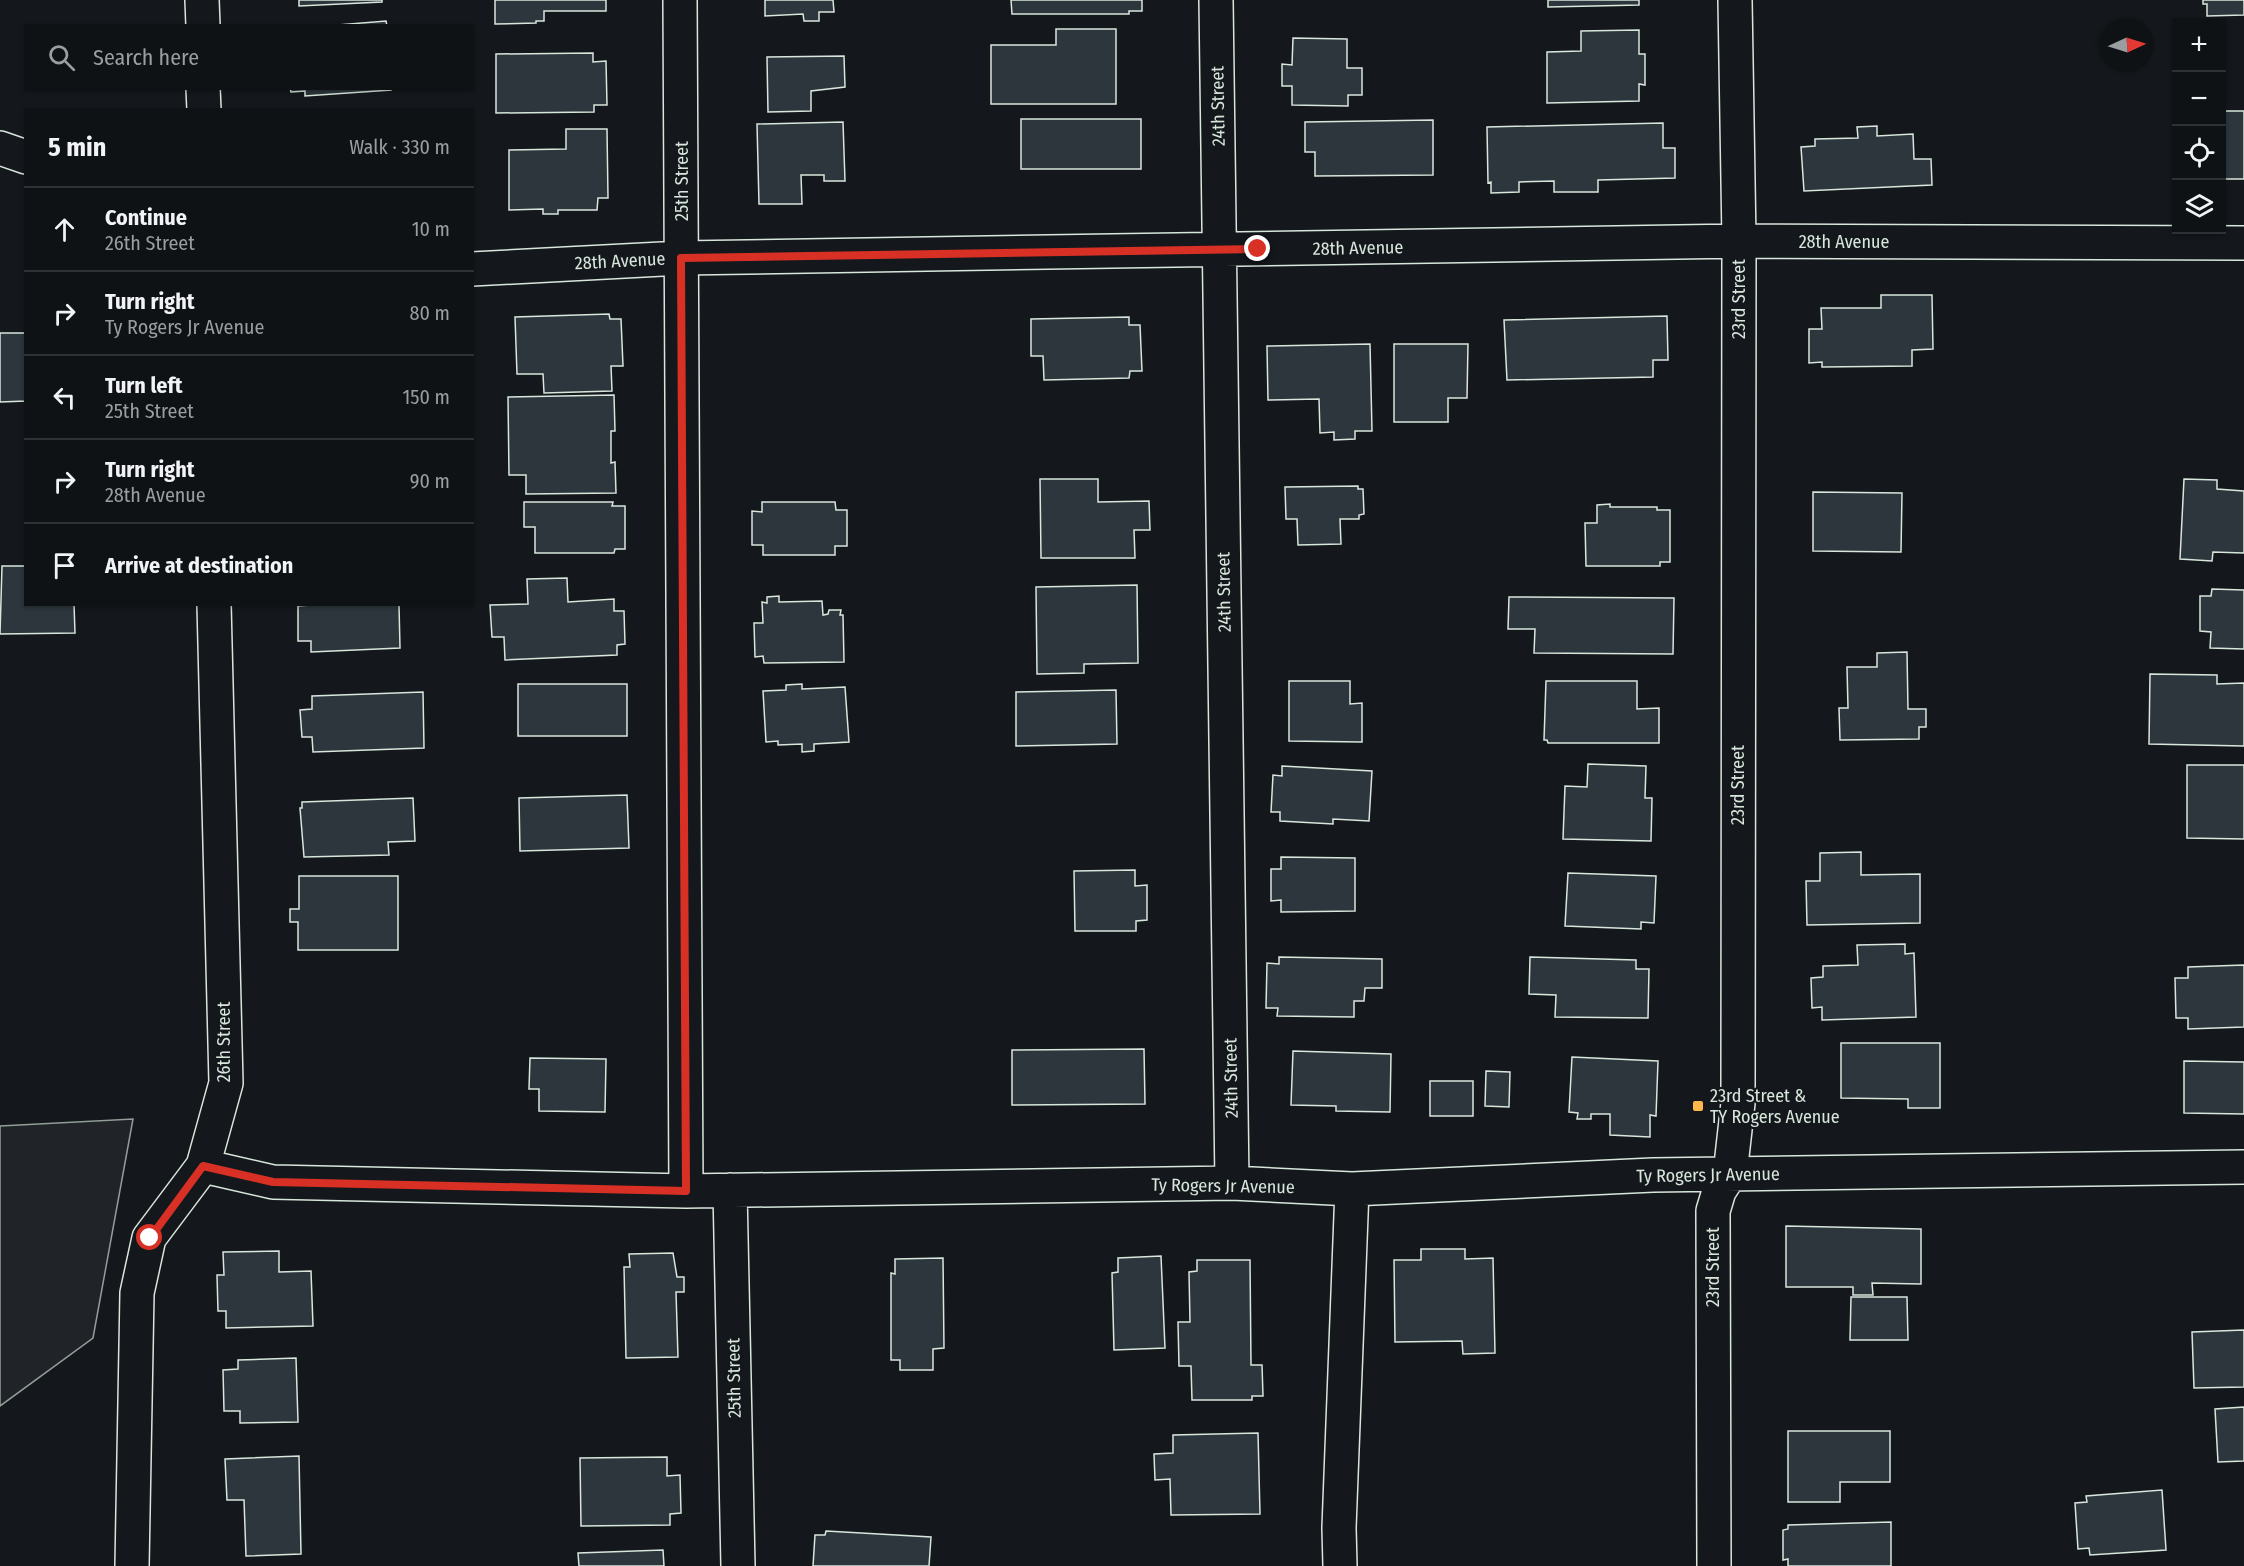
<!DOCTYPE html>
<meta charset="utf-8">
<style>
body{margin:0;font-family:"Fira Sans Condensed",sans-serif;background:#1d2022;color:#f1f3f6}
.controls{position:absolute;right:18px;top:18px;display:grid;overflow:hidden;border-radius:0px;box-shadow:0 2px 4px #0004}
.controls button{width:54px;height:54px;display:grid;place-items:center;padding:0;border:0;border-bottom:2px solid #2f3234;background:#0f1215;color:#f1f3f6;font:30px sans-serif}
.compass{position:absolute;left:2100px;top:18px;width:54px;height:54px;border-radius:50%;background:#0f1215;box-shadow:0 2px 4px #0004;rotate:86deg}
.stop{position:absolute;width:18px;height:18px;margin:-14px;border:4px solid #d93025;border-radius:50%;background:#fff}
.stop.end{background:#d93025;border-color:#fff;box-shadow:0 2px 6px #0008}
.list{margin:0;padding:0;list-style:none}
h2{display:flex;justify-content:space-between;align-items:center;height:78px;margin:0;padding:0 24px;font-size:26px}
h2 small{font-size:20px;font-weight:400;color:#9b9ea0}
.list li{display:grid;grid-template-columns:39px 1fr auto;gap:18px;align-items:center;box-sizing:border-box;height:84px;padding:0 24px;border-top:2px solid #2f3234}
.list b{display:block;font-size:22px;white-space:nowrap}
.list p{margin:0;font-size:20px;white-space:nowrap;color:#9b9ea0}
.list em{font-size:20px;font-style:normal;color:#9b9ea0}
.icon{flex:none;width:33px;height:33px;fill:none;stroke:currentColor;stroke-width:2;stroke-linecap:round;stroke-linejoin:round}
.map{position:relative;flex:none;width:2244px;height:1566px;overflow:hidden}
.search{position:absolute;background:#0f1215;box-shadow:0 2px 4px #0004;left:24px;top:24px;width:450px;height:66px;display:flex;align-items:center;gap:15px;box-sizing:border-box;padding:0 21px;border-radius:0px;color:#9b9ea0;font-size:22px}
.panel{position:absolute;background:#0f1215;box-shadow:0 2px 4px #0004;left:24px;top:108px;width:450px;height:498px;border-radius:0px}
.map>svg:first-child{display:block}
.green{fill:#202428;stroke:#939e99;stroke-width:1.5}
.building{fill:#2c363c;stroke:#d8e6dc;stroke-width:1.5}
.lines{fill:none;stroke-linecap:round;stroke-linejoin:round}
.street-casing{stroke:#d8e6dc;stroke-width:36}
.street{stroke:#14181c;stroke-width:33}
.route{stroke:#d93025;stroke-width:8}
.poi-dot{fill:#ffb74d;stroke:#14181c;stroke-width:2}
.labels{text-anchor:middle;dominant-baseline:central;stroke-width:4.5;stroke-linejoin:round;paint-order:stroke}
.street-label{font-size:18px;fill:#d8e6dc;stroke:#14181c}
.poi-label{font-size:18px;fill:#d8e6dc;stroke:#14181c;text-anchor:start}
</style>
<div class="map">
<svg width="2244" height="1566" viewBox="0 0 2244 1566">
<rect width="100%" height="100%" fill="#14181c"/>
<path class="green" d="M133,1119L93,1338L0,1406V1126Z"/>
<path class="building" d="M299,0H382V2L299,6Z
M495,0H606V11H544V21H536V23L495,24Z
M765,0H833L834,12H819V21H804L803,14L765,16Z
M1011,0H1142V11H1129V14H1012Z
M1548,0H1639V5L1548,7Z
M2203,0H2244V15L2207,16V4H2203Z
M386,21L387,26H325Z
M1056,29H1116V104H991V45H1056Z
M1639,30V54H1645V85L1639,84V101L1547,103V52L1581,51V31Z
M1293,38L1347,39V68H1362V95H1348V106L1292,105V86H1282V64L1292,65Z
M593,53V62L606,61L607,105H594V112L496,113V54Z
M844,56L845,87L811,91V111L768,112L767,57Z
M290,88H391V90L305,96V91L291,92Z
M2224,111H2244V179H2225Z
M1021,119H1141V169H1021Z
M1433,120V175L1315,176V152H1305V122Z
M843,122L845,181H824V175H801L802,204H759L757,124Z
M1663,123V148H1675V178L1598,180V192H1554V181L1519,182V192L1491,193V182L1488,183L1487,127Z
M1877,126V136L1913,134L1914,159H1931L1932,185L1804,191L1801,147L1815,146V139L1858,138L1857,127Z
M566,129H607L608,198H598L597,210H558V214H543V209L509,210V150L566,149Z
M1881,295H1932L1933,349L1912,350V366L1822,367V362L1809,363V329H1822L1821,308H1881Z
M609,314L610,319H621L623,366H611L612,391L544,393L543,374H517L515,317Z
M1667,316L1668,360H1653V377L1507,380L1504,320Z
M1129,317V325H1140L1142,371H1130L1129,378L1044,380L1043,356H1031V319Z
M0,333H26V401L0,402Z
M1370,344L1372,431H1355V439L1334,440V432L1320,433L1319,399L1268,400L1267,346Z
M1394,344H1468L1467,398H1448V422H1394Z
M614,395L615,431H611V463L615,462L616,493L526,494V475H509L508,397Z
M1040,479H1098V502L1149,501L1150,530H1134L1135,558H1041Z
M2184,479L2217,480V489L2244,491V553L2213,552L2212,561L2180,559Z
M1358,486V489H1363L1364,514L1359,515V519H1340L1341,544L1298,545L1297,519H1286L1285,487Z
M1813,492L1902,493L1901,552L1813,551Z
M524,502H613L612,506H625V549H615L614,553H535V527H524Z
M762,502H835L836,510H847V546H835V555H763V545H752V511L762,512Z
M1610,504V507H1657V510H1670V562H1660V566H1586L1585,523H1597V505Z
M2,566H26V604H74L75,633L0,634Z
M567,578L568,602L614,599V611H624L625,644L617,645V655L505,660L504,637H492L490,605L528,604L527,579Z
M1137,585L1138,663L1084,664V673L1037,674L1036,587Z
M2212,589L2244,590V649L2210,648L2211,632L2200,631V596H2211Z
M779,596V602L822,601L823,615L828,614L829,610H841L840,615H843L844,662L764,663L763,656L755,657L754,623H763L762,602L767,603V597Z
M1509,597L1674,598L1673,654L1534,653L1535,629H1508Z
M310,605H399L400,648L311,652V641H298V606Z
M1907,652L1908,709H1926V727H1919V739L1840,740L1839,708H1848L1847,667H1877V653Z
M2150,674L2217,675V684L2244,683V746L2149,744Z
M1289,681H1350V704L1362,703V742L1289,741Z
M1546,681H1637V709L1659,708V743H1548L1547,740H1544Z
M518,684H627V736H518Z
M802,684V689L845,687L849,742L814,744V751L802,752V744L778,745V741L766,742L763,691L786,690V685Z
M1116,690L1117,744L1016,746V692Z
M423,692L424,748L313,752L312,737H302L300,710L312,709V696Z
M1588,764L1646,766L1645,798H1652L1651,841L1563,839L1565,786L1587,787Z
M2187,765H2244V839L2187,838Z
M1282,766L1372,771L1369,821L1333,819V824L1280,821V812H1271L1273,775L1282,776Z
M627,795L629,848L520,851L519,798Z
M413,798L415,841L388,842L389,855L304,857L300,808H302V802Z
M1861,852V875L1920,874V923L1807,925L1806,881H1820V853Z
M1281,857L1355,858V911L1281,912V900L1271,901V869H1281Z
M1135,870V886L1147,885V920L1136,921V931H1075L1074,871Z
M1568,873L1656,876L1654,923L1641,922V929L1565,926Z
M299,876H398V950H298V922H290V909H299Z
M1905,944V954L1914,953L1916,1017L1822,1020V1007L1812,1008L1811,978L1823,977V966L1858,965L1857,945Z
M1279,957L1382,959V988H1365L1364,1001H1354V1017L1277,1016L1278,1008H1266L1267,963L1279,964Z
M1530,957L1636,960V969H1649L1648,1018L1555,1017L1556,995L1529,994Z
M2244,965V1027L2188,1029V1018H2176L2175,978H2188V967Z
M1841,1043H1940V1108H1908V1099L1841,1098Z
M1144,1049L1145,1104L1012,1105V1050Z
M1293,1051L1391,1054L1390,1112L1336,1111V1106L1291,1105Z
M1572,1057L1658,1061L1656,1116L1650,1115V1137L1610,1135V1114H1591V1119H1577L1578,1113L1569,1112Z
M530,1058L606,1059L605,1112L539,1111V1089H529Z
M2184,1061L2244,1062V1114L2184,1113Z
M1486,1071L1510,1072L1509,1107L1485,1106Z
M1430,1081H1473V1116H1430Z
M1786,1226L1921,1229V1284L1872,1283L1873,1295H1853V1287H1786Z
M1421,1249H1465V1259L1493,1258L1495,1353L1463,1354L1462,1341L1395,1342L1394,1260H1421Z
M279,1251V1272L311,1271L313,1326L226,1328V1311H218L217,1275H224L223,1252Z
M673,1253L677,1277H684V1292H676L678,1357L626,1358L624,1267H630L629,1254Z
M1161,1256L1165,1348L1114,1350L1112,1273L1118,1272V1258Z
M943,1258L944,1348L933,1349V1370H900V1360H891V1273L895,1274V1259Z
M1197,1260H1250L1251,1365H1262L1263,1396H1252V1400H1192L1191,1366H1179L1178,1322H1190L1189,1272L1197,1271Z
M1851,1297H1907L1908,1340H1850Z
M2244,1330V1387L2194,1388L2192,1332Z
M296,1358L298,1422L240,1423V1411H224L223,1370L238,1369V1360Z
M2244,1407V1461L2218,1462L2215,1409Z
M1788,1431H1890V1482H1840V1502H1788Z
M1258,1433L1260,1514L1171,1515L1170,1479L1155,1480L1154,1454L1173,1453V1435Z
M299,1456L301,1554L246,1556L244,1500H227L225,1459Z
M667,1457V1476L680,1475L681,1513L670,1514V1525L581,1526L580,1458Z
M2162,1490L2166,1550L2090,1555L2089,1548L2078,1549L2075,1503L2087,1502L2086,1496Z
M1891,1522V1566H1788V1559L1783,1560V1530L1788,1529V1525Z
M826,1531L931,1537L929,1566H813L815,1535H825Z
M663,1550L664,1566H579L578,1553Z"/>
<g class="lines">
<g class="street-casing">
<path id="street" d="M202,0L203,26
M680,0L686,1191
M1216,0L1232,1183
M203,88L204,110
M0,148L26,157
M472,269L681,258L1739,241L2244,243
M203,1166L273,1182L686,1191L1232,1183L1352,1189L1653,1175L2244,1167
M730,1190L738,1566
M132,1566L137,1293L149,1238L203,1166L226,1083L214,604
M1340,1566L1339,1528L1352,1189
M1714,1566L1713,1211L1719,1191L1730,1174L1738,1103L1739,241L1735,0"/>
</g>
<use href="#street" class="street"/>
</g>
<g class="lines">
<path class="route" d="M150,1238L203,1166L273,1182L686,1191L681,258L1258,249"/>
</g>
<rect class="poi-dot" x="1692" y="1100" width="12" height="12" rx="3"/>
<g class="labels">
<g class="street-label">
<text transform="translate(1218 106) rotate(-91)">24th Street</text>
<text transform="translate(682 181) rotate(-90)">25th Street</text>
<text x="1844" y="242">28th Avenue</text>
<text transform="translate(1358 248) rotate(-1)">28th Avenue</text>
<text transform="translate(620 261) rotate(-3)">28th Avenue</text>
<text transform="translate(1739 299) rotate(-90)">23rd Street</text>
<text transform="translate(1224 592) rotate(-91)">24th Street</text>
<text transform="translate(1738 785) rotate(-90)">23rd Street</text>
<text transform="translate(224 1042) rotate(-90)">26th Street</text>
<text transform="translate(1231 1078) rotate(-91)">24th Street</text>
<text transform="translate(1708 1175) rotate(-1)">Ty Rogers Jr Avenue</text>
<text transform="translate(1223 1186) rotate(1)">Ty Rogers Jr Avenue</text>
<text transform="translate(1713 1267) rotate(-90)">23rd Street</text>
<text transform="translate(734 1378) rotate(-91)">25th Street</text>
</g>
<g class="poi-label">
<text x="1710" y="1096">23rd Street &amp;<tspan x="1710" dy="21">TY Rogers Avenue</tspan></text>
</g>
</g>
</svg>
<div class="controls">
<button>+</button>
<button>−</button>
<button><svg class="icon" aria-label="locate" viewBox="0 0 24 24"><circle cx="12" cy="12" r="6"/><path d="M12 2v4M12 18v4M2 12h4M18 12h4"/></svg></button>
<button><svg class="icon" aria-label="layers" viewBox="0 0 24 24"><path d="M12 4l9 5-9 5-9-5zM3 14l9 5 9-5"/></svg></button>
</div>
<svg class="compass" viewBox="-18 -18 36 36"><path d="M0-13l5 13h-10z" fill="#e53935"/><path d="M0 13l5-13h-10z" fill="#9b9ea0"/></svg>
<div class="stop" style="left:150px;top:1238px"></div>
<div class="stop end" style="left:1258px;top:249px"></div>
<div class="search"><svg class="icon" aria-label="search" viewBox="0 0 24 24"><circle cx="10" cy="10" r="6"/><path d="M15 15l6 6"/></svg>Search here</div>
<section class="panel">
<h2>5 min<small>Walk · 330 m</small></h2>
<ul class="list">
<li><svg class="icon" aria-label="ahead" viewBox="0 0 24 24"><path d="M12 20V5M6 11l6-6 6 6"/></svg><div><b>Continue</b><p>26th Street</p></div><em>10 m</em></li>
<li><svg class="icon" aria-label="right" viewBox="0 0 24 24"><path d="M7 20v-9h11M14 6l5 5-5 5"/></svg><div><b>Turn right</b><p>Ty Rogers Jr Avenue</p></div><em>80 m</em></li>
<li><svg class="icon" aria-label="left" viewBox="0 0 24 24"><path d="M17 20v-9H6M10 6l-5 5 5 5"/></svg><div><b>Turn left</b><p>25th Street</p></div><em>150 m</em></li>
<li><svg class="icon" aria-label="right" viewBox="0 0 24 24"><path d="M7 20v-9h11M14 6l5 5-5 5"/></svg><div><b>Turn right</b><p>28th Avenue</p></div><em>90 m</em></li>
<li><svg class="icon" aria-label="arrive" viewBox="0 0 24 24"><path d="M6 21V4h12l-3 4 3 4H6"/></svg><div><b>Arrive at destination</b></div></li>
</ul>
</section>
</div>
